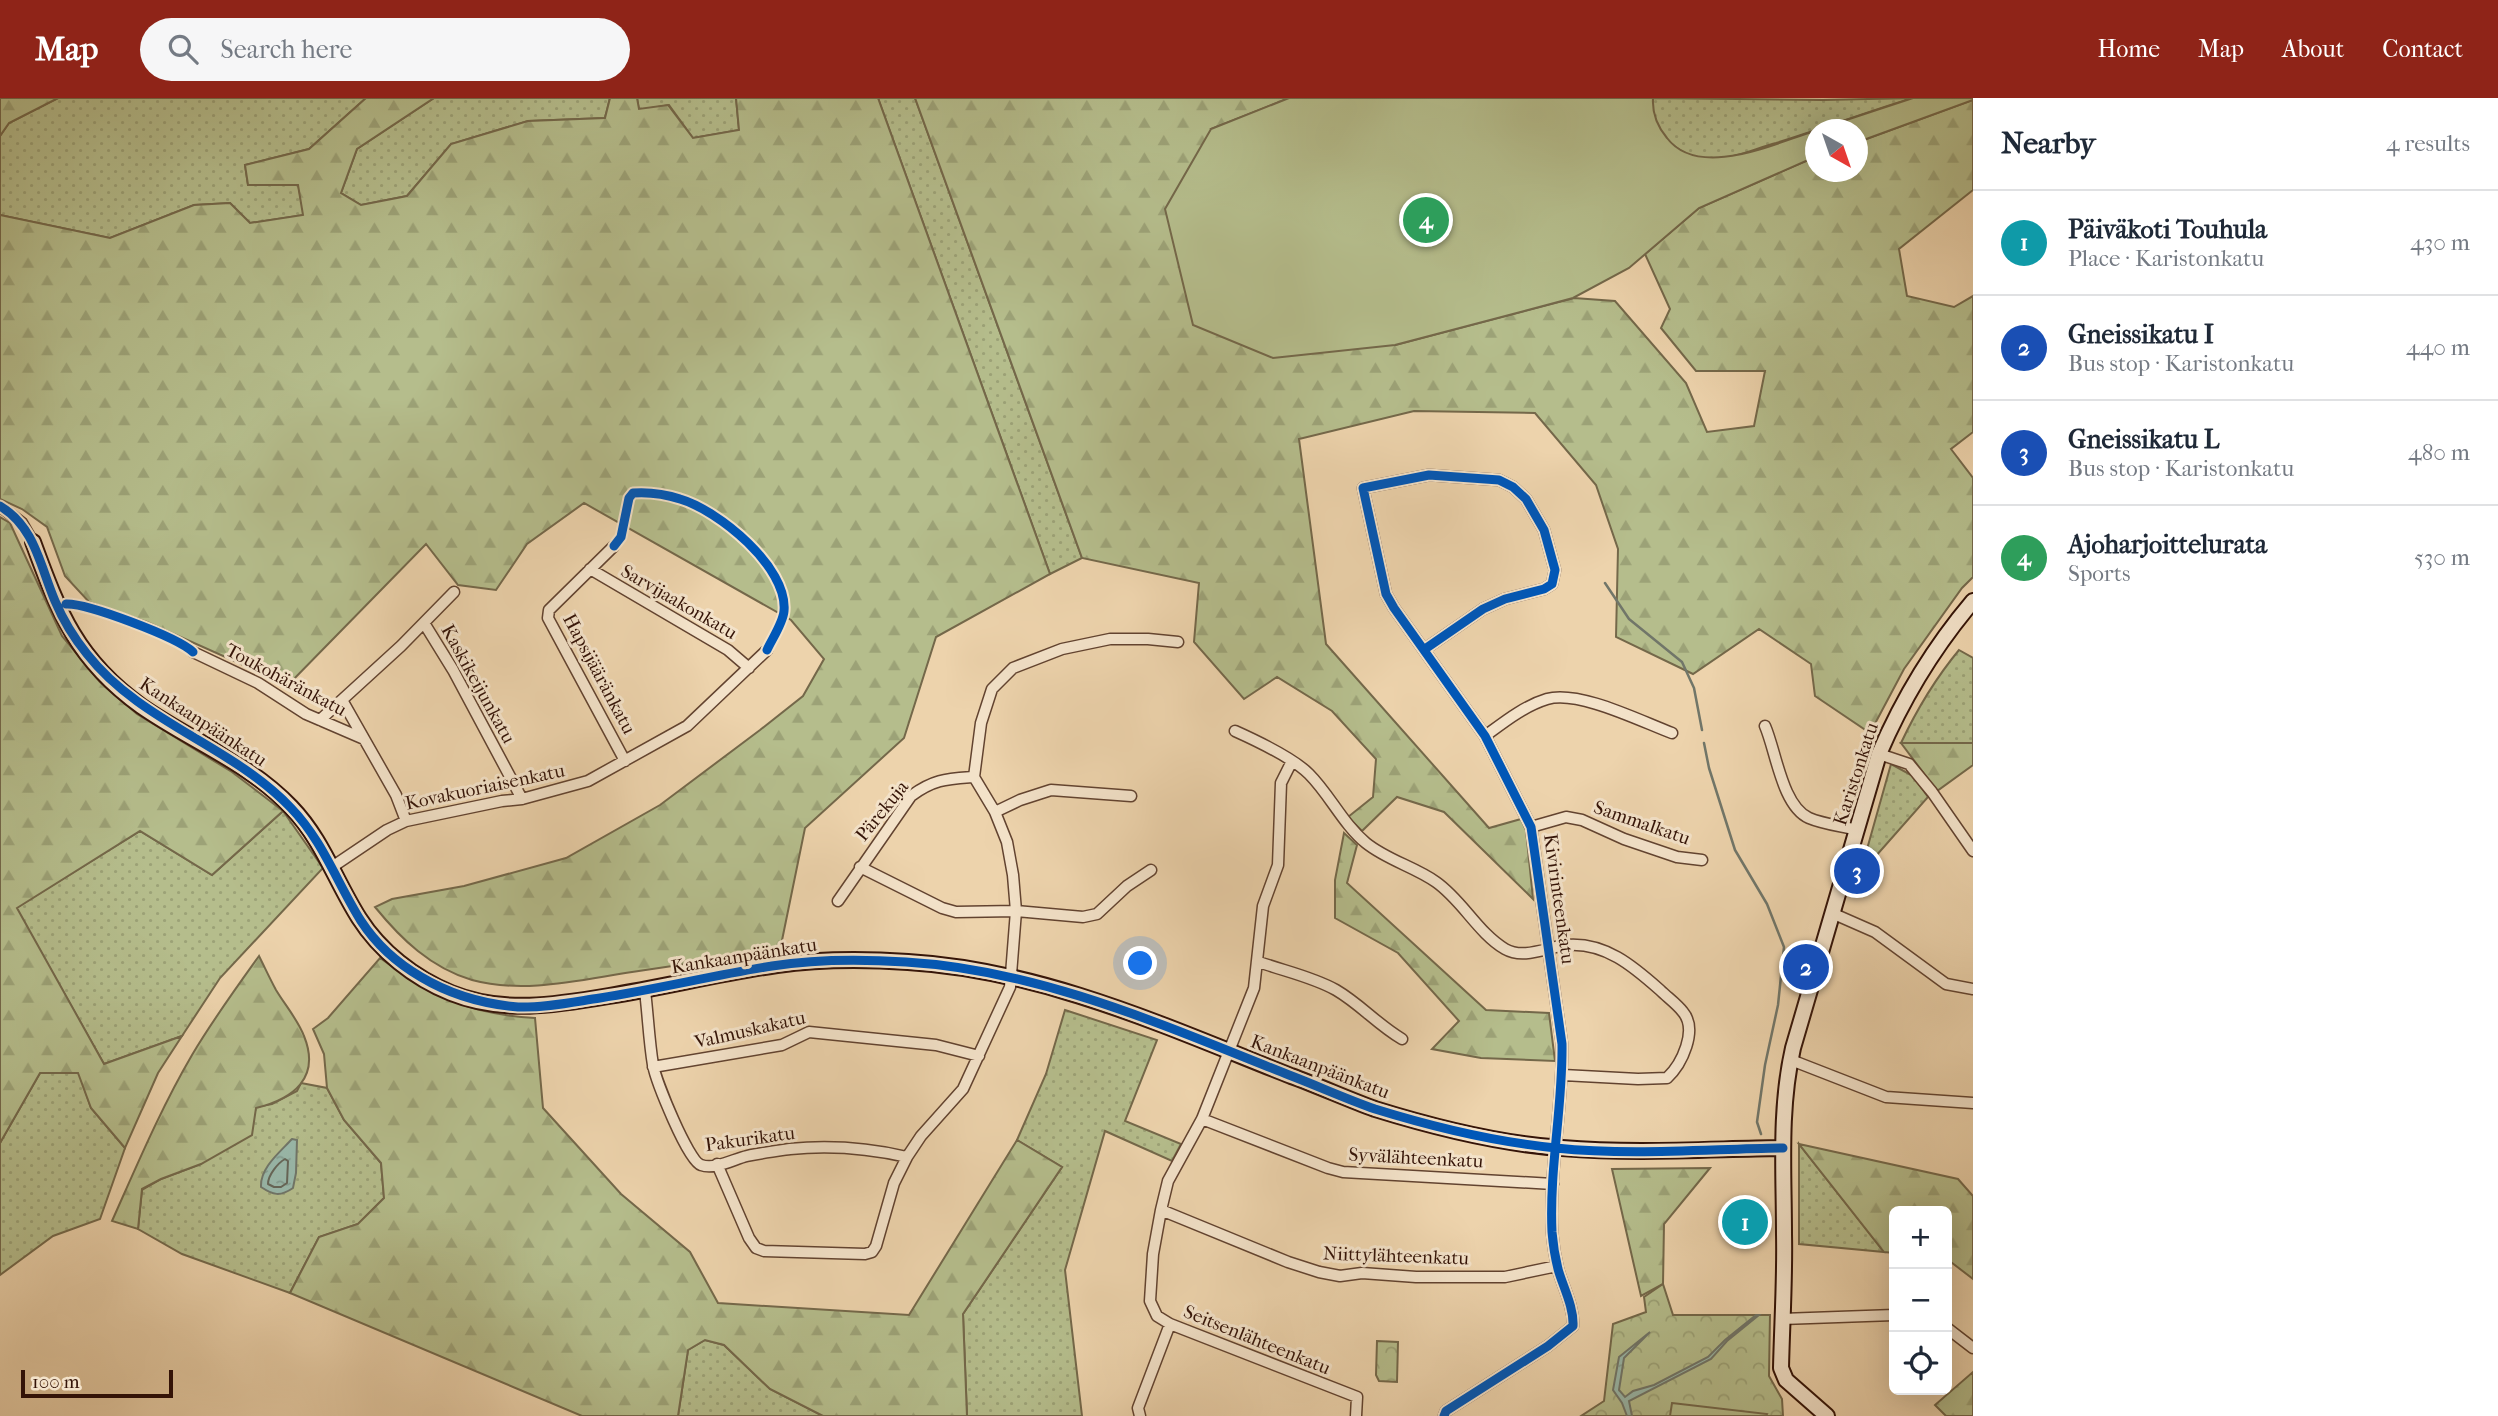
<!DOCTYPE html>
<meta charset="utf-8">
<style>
body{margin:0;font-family:"IM FELL French Canon",serif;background:#f6f6f7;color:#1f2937}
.controls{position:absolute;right:21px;bottom:21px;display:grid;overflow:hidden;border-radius:10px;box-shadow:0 7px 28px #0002}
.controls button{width:63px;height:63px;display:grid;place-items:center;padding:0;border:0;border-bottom:2px solid #e0e1e3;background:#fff;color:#1f2937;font:35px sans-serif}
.compass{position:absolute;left:1805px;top:21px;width:63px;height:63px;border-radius:50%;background:#fff;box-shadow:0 7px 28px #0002;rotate:140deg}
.scale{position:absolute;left:21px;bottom:18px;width:152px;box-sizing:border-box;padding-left:7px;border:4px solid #341307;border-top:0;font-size:19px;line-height:24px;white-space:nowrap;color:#341307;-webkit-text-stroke:5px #f3e2c9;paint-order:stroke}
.you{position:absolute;left:1141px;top:866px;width:24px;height:24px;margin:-18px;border:5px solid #fff;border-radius:50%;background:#1a73e8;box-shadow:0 0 0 10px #1a73e833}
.badge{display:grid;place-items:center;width:46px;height:46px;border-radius:50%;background:#8f2418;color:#fff;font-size:23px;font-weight:700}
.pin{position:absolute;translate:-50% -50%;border:4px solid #fff;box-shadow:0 2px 7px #0006}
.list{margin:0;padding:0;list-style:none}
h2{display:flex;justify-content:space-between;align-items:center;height:91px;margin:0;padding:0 28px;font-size:30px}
h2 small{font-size:23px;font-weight:400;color:#747a83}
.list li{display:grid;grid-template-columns:46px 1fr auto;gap:21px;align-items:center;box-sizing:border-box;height:105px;padding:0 28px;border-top:2px solid #e0e1e3}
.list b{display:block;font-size:26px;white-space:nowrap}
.list p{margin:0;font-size:23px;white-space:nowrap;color:#747a83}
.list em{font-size:23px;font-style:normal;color:#747a83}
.icon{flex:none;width:38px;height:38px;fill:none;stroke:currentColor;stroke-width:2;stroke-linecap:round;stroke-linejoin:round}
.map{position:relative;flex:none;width:1973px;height:1318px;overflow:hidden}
header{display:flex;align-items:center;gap:42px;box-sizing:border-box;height:98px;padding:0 35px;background:#8f2418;color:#fff}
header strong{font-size:33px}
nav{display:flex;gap:38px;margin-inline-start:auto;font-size:24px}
.search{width:490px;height:63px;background:#f6f6f7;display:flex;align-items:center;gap:18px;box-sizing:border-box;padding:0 24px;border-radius:38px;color:#747a83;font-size:26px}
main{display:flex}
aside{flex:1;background:#fff}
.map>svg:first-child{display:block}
.grass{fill:url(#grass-dots);stroke:#74684a;stroke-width:2}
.forest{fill:url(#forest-firs);stroke:#74684a;stroke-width:2}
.park{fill:url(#park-crowns);stroke:#74684a;stroke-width:2}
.garden{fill:#b5bd8c;stroke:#74684a;stroke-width:2}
.water{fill:url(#water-ripples);stroke:#717669;stroke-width:2}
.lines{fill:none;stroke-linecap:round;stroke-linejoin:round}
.shore{stroke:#666658;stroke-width:2}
.stream{stroke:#717669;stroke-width:2.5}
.street-casing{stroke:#624330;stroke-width:13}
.secondary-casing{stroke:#341307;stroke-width:18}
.street{stroke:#f3e2c9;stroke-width:10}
.secondary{stroke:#f3e2c9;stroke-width:14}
.cycleway-casing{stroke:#f3e2c9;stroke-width:13}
.cycleway{stroke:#0057b8;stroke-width:9}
.labels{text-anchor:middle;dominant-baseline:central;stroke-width:6;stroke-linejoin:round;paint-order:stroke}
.street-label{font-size:19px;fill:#341307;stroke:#f3e2c9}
</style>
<header>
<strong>Map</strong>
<div class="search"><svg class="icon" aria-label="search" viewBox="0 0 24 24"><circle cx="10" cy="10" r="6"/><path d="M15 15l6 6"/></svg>Search here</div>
<nav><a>Home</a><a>Map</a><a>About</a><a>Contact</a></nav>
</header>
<main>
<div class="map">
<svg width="1973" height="1318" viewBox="0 0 1973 1318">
<defs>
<pattern id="grass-dots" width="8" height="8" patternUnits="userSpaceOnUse" patternTransform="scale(1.75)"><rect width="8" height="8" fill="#b5bd8c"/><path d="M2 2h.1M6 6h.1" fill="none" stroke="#9ca277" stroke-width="1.8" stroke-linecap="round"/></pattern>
<pattern id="forest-firs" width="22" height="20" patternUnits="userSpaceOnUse" patternTransform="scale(1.75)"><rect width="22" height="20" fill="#b5bd8c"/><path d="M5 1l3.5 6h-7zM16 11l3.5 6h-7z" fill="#9ca277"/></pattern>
<pattern id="park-crowns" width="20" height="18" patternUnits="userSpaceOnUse" patternTransform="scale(1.75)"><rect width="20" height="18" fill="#b5bd8c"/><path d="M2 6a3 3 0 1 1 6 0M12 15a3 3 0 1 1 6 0" fill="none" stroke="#9ca277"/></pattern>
<pattern id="water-ripples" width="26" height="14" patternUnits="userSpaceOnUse" patternTransform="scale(1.75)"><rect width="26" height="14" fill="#99b8aa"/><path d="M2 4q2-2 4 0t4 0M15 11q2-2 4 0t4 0" fill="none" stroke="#849d91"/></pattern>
</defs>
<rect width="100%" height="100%" fill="#edd3ac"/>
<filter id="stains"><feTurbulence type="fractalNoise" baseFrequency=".00286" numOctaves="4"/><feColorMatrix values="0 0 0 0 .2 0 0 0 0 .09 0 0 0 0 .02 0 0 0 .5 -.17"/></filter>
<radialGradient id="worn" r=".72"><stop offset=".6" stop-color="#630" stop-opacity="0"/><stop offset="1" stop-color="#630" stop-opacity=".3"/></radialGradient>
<path class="grass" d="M58,0H366L309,51L245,67L248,87L298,86L304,117L250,125L230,105L194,107L110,140L0,117V38L9,25Z
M434,0H610L605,20L528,23L451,46L407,98L361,107L341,95L357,51Z
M637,0H736L739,32L693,40L669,7L639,12Z
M878,0H915L1082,460L1050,476Z
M1653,0L1823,2L1913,0C1866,14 1822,31 1776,45C1757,50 1737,59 1718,61C1684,65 1649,36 1653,0Z
M1959,552L1973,560V645H1901C1917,611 1935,581 1959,552Z
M1891,666L1913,678L1928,699L1860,776Z
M283,713L323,770L220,880L182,938L104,966L16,810L140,733L212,777Z
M1065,912L1157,942L1125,1023L1181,1046L1172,1063L1105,1033L1065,1172L1082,1318H967L963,1216L1062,1069L1017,1042L1046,976Z
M40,975H79L91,1010L125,1050L100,1121L53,1138L0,1177V1045Z
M301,985L327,990L344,1022L381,1065L384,1100L358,1126L319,1139L290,1195L182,1156L138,1131L142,1092L161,1081L201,1066L256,1009L272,1006L297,993Z
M1799,1046L1884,1154L1799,1146Z
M705,1242L724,1247L770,1291L823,1318H678L688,1252Z"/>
<path class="forest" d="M0,0H58L9,25L0,38Z
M366,0H434L357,51L341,95L361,107L407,98L451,46L528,23L605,20L610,0H637L639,11L668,7L693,40L739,32L736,0H878L1050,476L936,539L904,640L805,730L780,852C731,859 681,867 632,874C579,882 524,896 472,882C431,870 401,841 375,809L392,801L464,788L566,760L660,707L760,632L803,598L824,561L791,522L584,405L527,446L496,492L458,487L426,446L288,587L147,524L89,504L65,478L47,429L22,411L0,401V117L110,140L194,107L230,105L250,125L303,117L298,87H248L245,67L309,51Z
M915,0H1289L1211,31L1395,247L1574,200L1615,203L1686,285L1707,334L1754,328L1765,273H1696L1661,230L1670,211L1645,156L1699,110L1815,59V74H1857L1858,44L1973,2V92L1899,151L1907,198L1954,209L1973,198V334L1951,351L1973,380V479L1962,490L1904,571L1870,635L1815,598L1811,566L1759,531L1693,576L1616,539L1618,451L1596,387L1535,315L1414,313L1299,341L1326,546L1489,730L1521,721L1526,732L1533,801L1444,714L1397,699L1362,733L1348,719L1373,699L1376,661L1332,613L1277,579L1244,601L1194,544L1199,485L1082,460Z
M0,419L10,425L62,538L100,584L137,616L232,674L283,713L212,777L140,733L17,810L104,966L182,938L158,975L125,1050L91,1010L78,975H40L0,1045Z
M1901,645H1973V667L1937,693Z
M1344,735L1357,747L1347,785L1486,912L1549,915L1555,963L1481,960L1432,951L1459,923L1398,855L1335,820V782Z
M259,858C265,870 270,881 276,892C285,907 298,922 304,938C321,980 293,1001 256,1010L252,1037L201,1066L161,1081L142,1091L138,1131L112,1123C137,1067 161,1010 192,957C212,923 236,890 259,858Z
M380,860C435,899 467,916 535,920L543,1010L621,1096L690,1154L718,1205L909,1217L1017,1042L1062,1069L963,1216L967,1318H823L770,1291L724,1247L705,1242L688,1252L678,1318H582L290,1195L319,1139L358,1126L384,1100L381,1065L344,1022L327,990L324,956L313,931L328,920Z
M1799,1046L1958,1081L1973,1098V1181L1947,1161V1113H1894V1155L1884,1154Z
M1710,1070L1664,1126L1663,1186L1641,1198L1612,1071Z
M1973,1274V1318H1946L1935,1307Z"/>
<path class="park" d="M1663,1186L1673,1217H1770L1769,1278L1782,1301L1783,1318H1581L1604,1303L1613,1226L1646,1214L1644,1199Z
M1377,1243L1398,1244L1397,1284L1379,1283L1376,1277Z"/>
<path class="garden" d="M1289,0H1653C1652,15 1657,28 1667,40C1699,82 1775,45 1815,33V59L1699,110L1629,170L1573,200L1395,247L1273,260L1193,227L1165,111L1211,31Z
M1913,0H1973V2L1858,44L1857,32L1819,31Z
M1672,1305L1767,1316L1766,1318H1670Z"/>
<path class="water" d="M292,1041L297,1042L296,1075L293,1090C280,1099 273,1097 261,1089C260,1070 279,1055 292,1041Z
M1756,1217H1759L1727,1243L1711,1261L1629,1303L1632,1318H1627L1622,1305L1613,1292L1619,1259L1650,1234L1624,1260L1619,1292L1625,1299L1633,1293L1654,1287L1708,1259L1725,1242Z"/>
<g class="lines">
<path class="shore" d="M285,1061L288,1063L287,1085L281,1089H274L268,1086C268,1077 278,1065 285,1061Z"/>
<path class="stream" d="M1605,485L1629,521L1682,564L1694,590L1702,632
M1704,645L1709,670L1735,752L1767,806L1784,849L1778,907L1765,967L1757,1024L1761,1036"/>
<g class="street-casing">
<path id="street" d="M0,408L22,425L33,444
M614,448L549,512L548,520L625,663
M590,471L728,552L749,570
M424,525L453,572L522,701
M1425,551L1483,511L1505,501L1544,491L1552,486L1555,472L1544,432L1526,401L1513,389L1499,382L1429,377L1363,390L1386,496L1394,510L1485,638L1531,729L1562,946C1563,1008 1549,1071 1552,1134C1553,1146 1555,1159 1558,1171C1563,1189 1574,1209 1573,1228L1548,1248L1446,1313L1444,1318
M193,554L258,585L306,616L364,641
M342,602L396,697L406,723
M320,622L401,548L454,494
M1765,628C1776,653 1782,708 1809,720C1823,726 1841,728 1857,732
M1235,633C1255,642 1294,661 1309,676C1330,697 1343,726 1366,745C1387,762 1415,769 1436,784C1462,802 1478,835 1505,851C1524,862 1547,849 1567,847C1605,844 1633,868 1660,892C1667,899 1677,906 1683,914C1698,932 1682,966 1667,980L1638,981L1563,977
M1485,638C1504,624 1524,608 1547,601C1579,592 1640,623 1672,635
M1879,656L1909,666L1932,694L1973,753
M1292,663L1281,685L1278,767L1263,808L1254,890L1202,1021L1168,1083L1161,1112L1153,1156L1150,1203L1157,1218L1170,1226L1357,1299L1356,1318
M995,714L1020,702L1051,692L1131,698
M1531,729L1566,719L1582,722L1624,741L1677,759L1702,762
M332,769L387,732L406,723L502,703L522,701L588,683L687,628L767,552
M860,769L942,810L956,814L1016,813L1083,819L1097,816L1127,788L1151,772
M838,803L911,698C934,681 947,681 974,679
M1834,816L1875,834L1946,886L1973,891
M1259,864C1284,873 1313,879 1336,892C1360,906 1378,927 1402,941
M645,893C648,917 649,943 653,967C656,983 688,1063 701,1067C715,1072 734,1061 747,1058C761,1055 776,1053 790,1051C830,1047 868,1050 907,1059
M1791,962L1886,999L1973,1005
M653,969L782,947L809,934L936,947L979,958
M1202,1021L1328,1070L1343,1074L1553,1086
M717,1066L749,1140L756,1150L764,1153L865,1156L872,1154L876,1148L894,1085L907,1059L921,1038L963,991L1010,889L1016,813L1013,777L1007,744L995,714L974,679L981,625L992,591L1013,570L1062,551L1110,541H1148L1178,544
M1161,1112L1288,1164L1319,1174L1340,1178L1362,1175L1416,1179H1505L1557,1168
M1782,1221L1894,1217
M1947,1230L1973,1250
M1140,1318L1138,1310L1170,1226"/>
</g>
<g class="secondary-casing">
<path id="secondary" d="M33,444C59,515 77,562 141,608C191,643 248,664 291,709C322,741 335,782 359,820C380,853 414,880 451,895C503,916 556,907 609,898C665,889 721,875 777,867C820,861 864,861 908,864C1043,872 1167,929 1291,978C1319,988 1347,1001 1375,1011C1433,1029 1501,1046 1562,1050C1635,1056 1709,1051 1783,1050
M1827,1318L1786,1282L1781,1270C1782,1225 1785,1181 1784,1136C1784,1073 1779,1012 1793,950L1879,656C1903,600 1934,549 1973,503"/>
</g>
<use href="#street" class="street"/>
<use href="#secondary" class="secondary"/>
<g class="cycleway-casing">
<path id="cycleway" d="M0,408C35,429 40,468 55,503C63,522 74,540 87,556C141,625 231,647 291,710C323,743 337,785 361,823C376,846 397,865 421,879C451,897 483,906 518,909C545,910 573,904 600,900C658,891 715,877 772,868C816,861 861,861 906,864C1041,872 1165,928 1289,977C1318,988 1346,1001 1375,1011C1433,1029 1496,1044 1556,1050C1631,1058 1708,1051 1783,1050
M614,448L621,439L629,400L633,395C648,394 665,396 680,401C718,412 788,469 784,513C783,525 772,541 767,552
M66,506C87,505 177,539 193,554
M1425,551L1483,511L1505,501L1544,491L1552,486L1555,472L1544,432L1526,401L1513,389L1499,382L1429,377L1363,390L1386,496L1394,510L1485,638L1531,729L1562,946C1563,1008 1549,1071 1552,1134C1553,1146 1555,1159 1558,1171C1563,1189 1574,1209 1573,1228L1548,1248L1446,1313L1444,1318"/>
</g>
<use href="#cycleway" class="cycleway"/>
</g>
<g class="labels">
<g class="street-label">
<text transform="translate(679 504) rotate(30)">Sarvijaakonkatu</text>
<text transform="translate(599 576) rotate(62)">Hapsijääränkatu</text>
<text transform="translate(286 582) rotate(28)">Toukohäränkatu</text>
<text transform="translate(478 586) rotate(61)">Kaskikeijunkatu</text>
<text transform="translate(203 624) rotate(33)">Kankaanpäänkatu</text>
<text transform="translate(1856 676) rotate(-72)">Karistonkatu</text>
<text transform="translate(485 689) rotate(-12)">Kovakuoriaisenkatu</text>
<text transform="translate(882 713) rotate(-51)">Pärekuja</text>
<text transform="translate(1642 725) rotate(19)">Sammalkatu</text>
<text transform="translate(1559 801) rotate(82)">Kivirinteenkatu</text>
<text transform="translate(744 858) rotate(-9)">Kankaanpäänkatu</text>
<text transform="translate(750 932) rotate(-13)">Valmuskakatu</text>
<text transform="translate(1320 969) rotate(21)">Kankaanpäänkatu</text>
<text transform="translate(750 1041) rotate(-8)">Pakurikatu</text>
<text transform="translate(1416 1060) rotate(3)">Syvälähteenkatu</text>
<text transform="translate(1396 1158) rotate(2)">Niittylähteenkatu</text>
<text transform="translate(1257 1242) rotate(22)">Seitsenlähteenkatu</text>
</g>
</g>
<rect width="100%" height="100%" filter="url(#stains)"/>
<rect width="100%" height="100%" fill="url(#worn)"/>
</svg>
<div class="controls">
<button>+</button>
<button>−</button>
<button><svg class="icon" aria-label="locate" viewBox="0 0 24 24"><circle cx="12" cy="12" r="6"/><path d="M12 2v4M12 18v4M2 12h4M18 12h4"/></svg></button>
</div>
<svg class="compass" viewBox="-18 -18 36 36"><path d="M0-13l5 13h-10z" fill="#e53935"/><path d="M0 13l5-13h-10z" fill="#747a83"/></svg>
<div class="scale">100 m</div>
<div class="you"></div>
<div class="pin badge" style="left:1745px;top:1124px;background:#0f9aa8">1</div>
<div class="pin badge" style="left:1806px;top:869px;background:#1a4fb4">2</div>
<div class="pin badge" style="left:1857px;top:773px;background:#1a4fb4">3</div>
<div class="pin badge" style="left:1426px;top:122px;background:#2e9e5b">4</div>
</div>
<aside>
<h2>Nearby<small>4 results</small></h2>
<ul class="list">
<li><span class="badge" style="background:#0f9aa8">1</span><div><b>Päiväkoti Touhula</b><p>Place · Karistonkatu</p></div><em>430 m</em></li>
<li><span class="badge" style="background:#1a4fb4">2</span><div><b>Gneissikatu I</b><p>Bus stop · Karistonkatu</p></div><em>440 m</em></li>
<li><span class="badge" style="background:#1a4fb4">3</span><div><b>Gneissikatu L</b><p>Bus stop · Karistonkatu</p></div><em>480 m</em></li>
<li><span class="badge" style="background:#2e9e5b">4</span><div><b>Ajoharjoittelurata</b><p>Sports</p></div><em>530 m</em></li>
</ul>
</aside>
</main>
